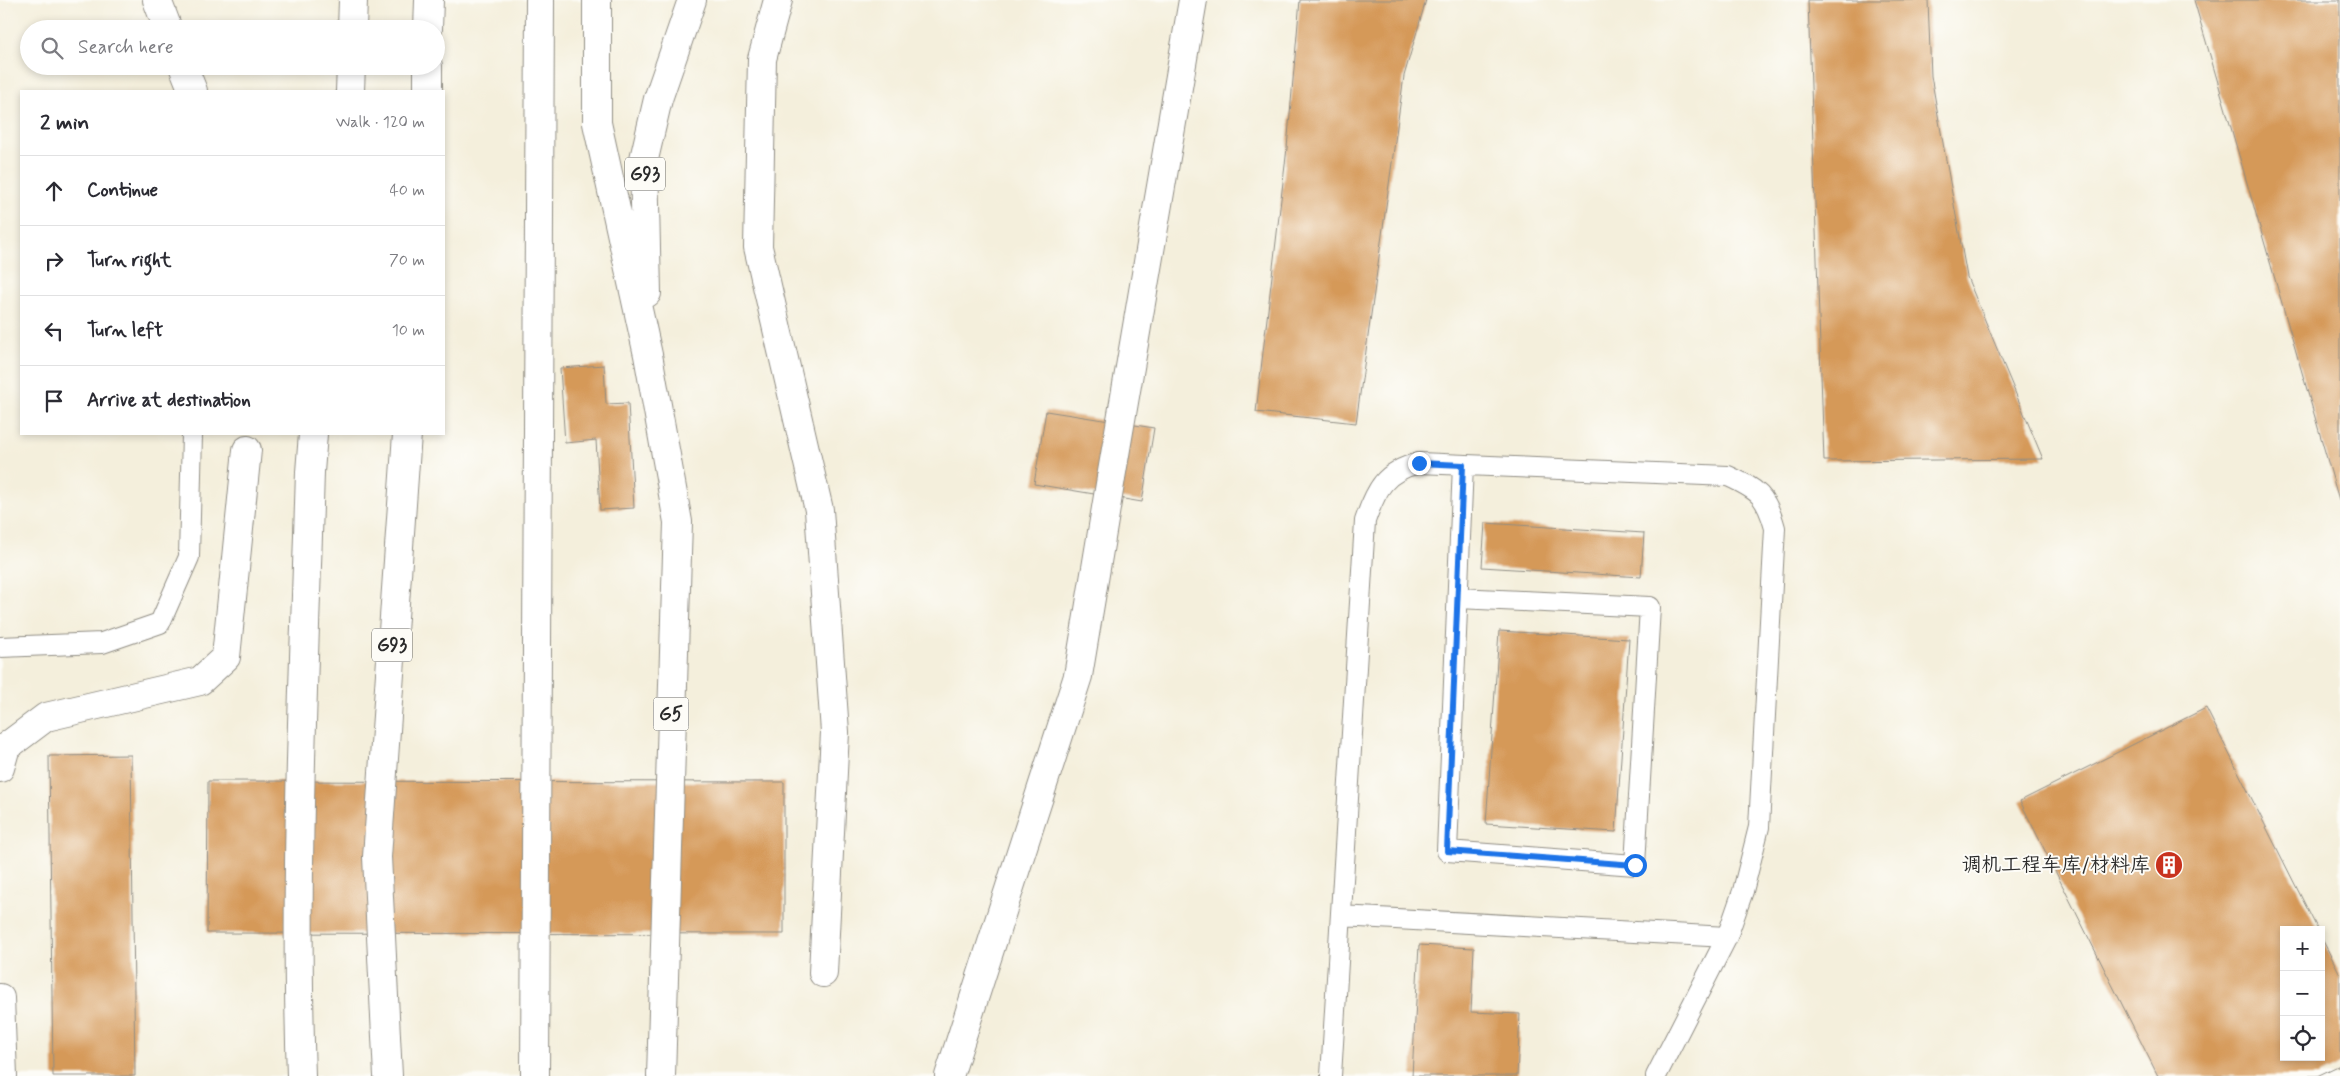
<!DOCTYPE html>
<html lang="en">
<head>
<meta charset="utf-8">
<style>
  body { margin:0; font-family:Mynerve,"LXGW WenKai TC",sans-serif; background:#f2f2f3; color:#2b2b33 }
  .controls { position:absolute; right:15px; bottom:15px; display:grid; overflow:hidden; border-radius:0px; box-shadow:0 2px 8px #0003 }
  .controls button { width:45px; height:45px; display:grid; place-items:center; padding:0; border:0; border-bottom:1px solid #e1e1e2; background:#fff; color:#2b2b33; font:25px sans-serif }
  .stop { position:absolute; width:15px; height:15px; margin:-11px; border:4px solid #1a73e8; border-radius:50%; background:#fff }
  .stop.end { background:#1a73e8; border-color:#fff; box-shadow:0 1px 5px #0008 }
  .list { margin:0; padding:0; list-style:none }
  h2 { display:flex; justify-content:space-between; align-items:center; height:65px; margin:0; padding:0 20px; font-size:21px }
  h2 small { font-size:16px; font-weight:400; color:#7c7c81 }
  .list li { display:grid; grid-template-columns:32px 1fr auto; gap:15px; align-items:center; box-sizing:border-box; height:70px; padding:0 20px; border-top:1px solid #e1e1e2 }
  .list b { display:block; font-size:19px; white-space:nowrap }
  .list em { font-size:16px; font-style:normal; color:#7c7c81 }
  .icon { flex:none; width:28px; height:28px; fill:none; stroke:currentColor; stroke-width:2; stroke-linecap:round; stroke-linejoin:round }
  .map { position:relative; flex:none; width:2340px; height:1076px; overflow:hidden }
  .search { position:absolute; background:#fff; box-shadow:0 2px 8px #0003; left:20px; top:20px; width:425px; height:55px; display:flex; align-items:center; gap:12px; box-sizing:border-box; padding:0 18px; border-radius:28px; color:#7c7c81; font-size:19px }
  .panel { position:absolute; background:#fff; box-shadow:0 2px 8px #0003; left:20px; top:90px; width:425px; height:345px; border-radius:0px }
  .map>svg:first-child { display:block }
</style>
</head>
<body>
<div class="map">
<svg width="2340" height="1076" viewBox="0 0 2340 1076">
  <rect width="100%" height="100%" fill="#fdfcf7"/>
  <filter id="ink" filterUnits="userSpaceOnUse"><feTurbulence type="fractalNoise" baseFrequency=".02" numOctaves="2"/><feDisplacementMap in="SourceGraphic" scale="10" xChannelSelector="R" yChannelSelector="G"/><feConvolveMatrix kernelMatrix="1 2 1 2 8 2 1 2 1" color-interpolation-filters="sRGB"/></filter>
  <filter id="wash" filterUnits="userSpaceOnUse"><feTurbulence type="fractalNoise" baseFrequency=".0096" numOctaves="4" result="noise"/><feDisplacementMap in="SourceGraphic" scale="20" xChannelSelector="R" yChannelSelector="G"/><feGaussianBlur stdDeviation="1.12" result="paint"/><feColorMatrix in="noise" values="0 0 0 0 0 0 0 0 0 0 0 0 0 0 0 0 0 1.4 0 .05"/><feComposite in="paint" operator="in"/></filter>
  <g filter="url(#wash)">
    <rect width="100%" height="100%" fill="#f4efdc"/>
    <g id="blocks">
      <path fill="#d59958" d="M1300 0H1426L1404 76 1356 423 1256 412 1287 148Z
        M1808 0H1928L1931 76 1967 277 2043 459 1824 461Z
        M2194 0H2340V500H2339Z
        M604 365 606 404 628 403 634 508 600 510 596 440 565 443 560 368Z
        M1046 411 1154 428 1142 502 1034 484Z
        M1485 523 1644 533 1641 577 1482 567Z
        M1499 631 1629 639 1616 832 1486 824Z
        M2206 708 2318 930H2284V1057H2321V937L2340 974V1065L2317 1076H2158L2020 801Z
        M131 755 135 1076H53L49 756Z
        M208 781 784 782V934L207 933Z
        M1419 945 1474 948 1471 1012 1520 1014 1517 1076H1412Z"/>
    </g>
  </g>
  <g filter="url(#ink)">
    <use href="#blocks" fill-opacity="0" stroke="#908d84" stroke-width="1"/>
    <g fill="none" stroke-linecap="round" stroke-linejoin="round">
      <defs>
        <path id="lane" d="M1458 598 1650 607 1635 865 1447 851 1463 465
          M0 647 102 643 160 623 189 557 192 434
          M1341 916 1727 937
          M1331 1076 1365 521C1376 489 1385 471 1419 463L1728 476C1758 490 1766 495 1775 528L1759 827 1743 891 1727 937 1656 1076"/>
        <path id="street" d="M778 0 762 59 758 247 819 510 835 732 823 973"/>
        <path id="secondary" d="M157 0 168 29
          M183 66 193 91
          M1111 478 1193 0"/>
        <path id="highway" d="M597 0V123L648 355 678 522 661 1076
          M352 29 353 0
          M428 29 429 0
          M350 91 351 66
          M428 91V66
          M647 293 644 159 658 99 692 0
          M0 768 6 747 46 717 200 681 226 657 247 450
          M0 998 3 1076
          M301 1076C294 875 304 673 310 472L313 434
          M388 1076 377 857 407 434
          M535 1076 540 0
          M949 1076 1078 676 1111 478"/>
      </defs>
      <use href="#lane" stroke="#908d84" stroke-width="22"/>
      <use href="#street" stroke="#908d84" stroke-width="30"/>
      <use href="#secondary" stroke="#908d84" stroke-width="30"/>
      <use href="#highway" stroke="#908d84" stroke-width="30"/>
      <use href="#lane" stroke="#fff" stroke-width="20"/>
      <use href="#street" stroke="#fff" stroke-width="28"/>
      <use href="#secondary" stroke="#fff" stroke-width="28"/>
      <use href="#highway" stroke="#fff" stroke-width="28"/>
    </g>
  </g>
  <g fill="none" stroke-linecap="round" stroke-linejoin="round" filter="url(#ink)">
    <path stroke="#1a73e8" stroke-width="6" d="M1419 463 1463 465 1447 851 1635 865"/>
  </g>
  <defs>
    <symbol id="building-disc" viewBox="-11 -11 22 22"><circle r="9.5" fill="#c8321e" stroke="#fdfcf7"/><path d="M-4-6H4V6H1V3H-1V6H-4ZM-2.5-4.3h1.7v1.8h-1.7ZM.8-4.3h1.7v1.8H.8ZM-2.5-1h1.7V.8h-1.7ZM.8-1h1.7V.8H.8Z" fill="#fff"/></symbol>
  </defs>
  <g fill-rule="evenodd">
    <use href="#building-disc" x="2153" y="849" width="32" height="32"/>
  </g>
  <g text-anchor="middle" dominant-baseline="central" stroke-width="4" stroke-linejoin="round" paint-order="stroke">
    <g fill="#fdfcf7" stroke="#6a6a68" stroke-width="1">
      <rect x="625" y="157.5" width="40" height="33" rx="4"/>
      <rect x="372" y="628.5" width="40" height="33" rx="4"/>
      <rect x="653.5" y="697.5" width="35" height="33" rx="4"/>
    </g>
    <g font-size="19" font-weight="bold" fill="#2b2b2b">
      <text x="645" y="174">G93</text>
      <text x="392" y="645">G93</text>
      <text x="671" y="714">G5</text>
    </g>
    <g font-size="20" fill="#2b2b2b" stroke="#fdfcf7" text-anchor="end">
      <text x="2150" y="865">调机工程车库/材料库</text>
    </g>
  </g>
</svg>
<div class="controls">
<button>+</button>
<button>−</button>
<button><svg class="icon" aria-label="locate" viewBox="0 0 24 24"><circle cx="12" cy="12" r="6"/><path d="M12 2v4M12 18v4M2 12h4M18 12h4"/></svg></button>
</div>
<div class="stop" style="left:1635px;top:865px"></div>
<div class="stop end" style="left:1419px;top:463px"></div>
<div class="search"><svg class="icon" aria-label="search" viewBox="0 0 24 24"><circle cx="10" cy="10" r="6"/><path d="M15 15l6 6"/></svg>Search here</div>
<section class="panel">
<h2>2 min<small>Walk · 120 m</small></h2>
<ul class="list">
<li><svg class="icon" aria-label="ahead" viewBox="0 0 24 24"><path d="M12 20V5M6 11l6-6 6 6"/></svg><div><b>Continue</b></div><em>40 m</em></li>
<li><svg class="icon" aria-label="right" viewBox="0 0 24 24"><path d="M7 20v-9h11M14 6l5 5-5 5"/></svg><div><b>Turn right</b></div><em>70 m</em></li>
<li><svg class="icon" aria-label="left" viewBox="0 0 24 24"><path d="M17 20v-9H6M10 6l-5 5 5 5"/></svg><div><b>Turn left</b></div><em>10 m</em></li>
<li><svg class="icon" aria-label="arrive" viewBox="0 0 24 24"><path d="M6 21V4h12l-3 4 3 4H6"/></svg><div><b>Arrive at destination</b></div></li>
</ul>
</section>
</div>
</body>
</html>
